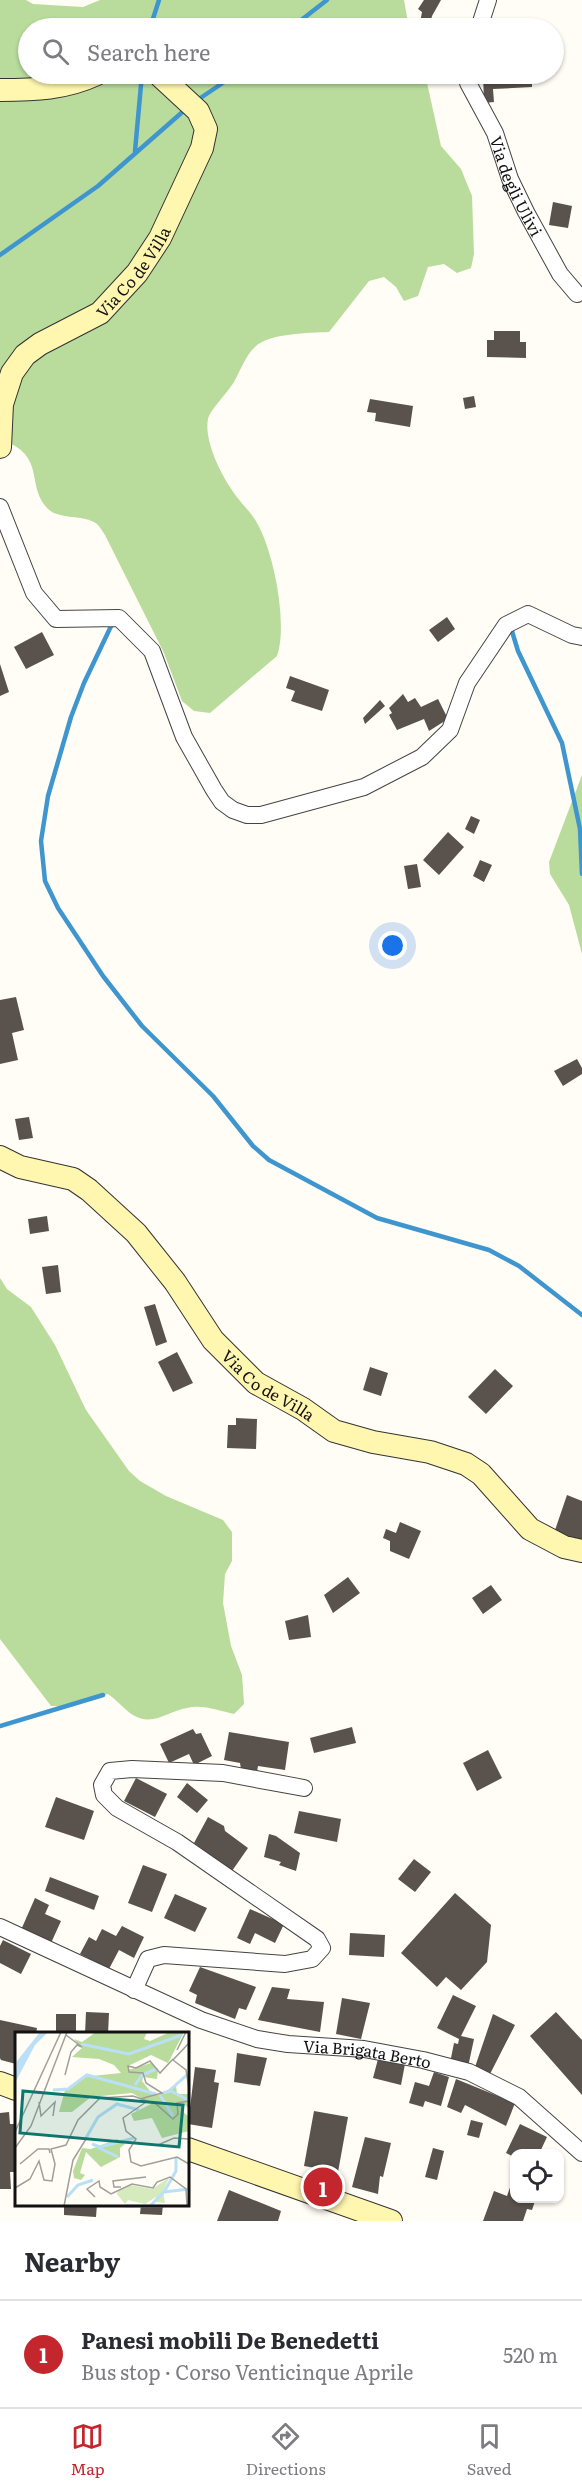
<!DOCTYPE html>
<html lang="en">
<head>
<meta charset="utf-8">
<style>
  body { margin:0; font-family:Literata,serif; background:#f7f7f7; color:#2b2b33 }
  .controls { position:absolute; right:18px; bottom:18px; display:grid; overflow:hidden; border-radius:12px; box-shadow:0 2px 4px #0004 }
  .controls button { width:54px; height:54px; display:grid; place-items:center; padding:0; border:0; border-bottom:2px solid #e1e1e2; background:#fff; color:#2b2b33; font:30px sans-serif }
  .you { position:absolute; left:393px; top:946px; width:21px; height:21px; margin:-15px; border:4px solid #fff; border-radius:50%; background:#1a73e8; box-shadow:0 0 0 9px #1a73e833 }
  .badge { display:grid; place-items:center; width:39px; height:39px; border-radius:50%; background:#c4262e; color:#fff; font-size:20px; font-weight:700 }
  .pin { position:absolute; translate:-50% -50%; border:3px solid #fff; box-shadow:0 2px 6px #0006 }
  .list { margin:0; padding:0; list-style:none }
  h2 { display:flex; justify-content:space-between; align-items:center; height:78px; margin:0; padding:0 24px; font-size:26px }
  h2 small { font-size:20px; font-weight:400; color:#7c7c81 }
  .list li { display:grid; grid-template-columns:39px 1fr auto; gap:18px; align-items:center; box-sizing:border-box; height:108px; padding:0 24px; border-top:2px solid #e1e1e2 }
  .list b { display:block; font-size:22px; white-space:nowrap }
  .list p { margin:0; font-size:20px; white-space:nowrap; color:#7c7c81 }
  .list em { font-size:20px; font-style:normal; color:#7c7c81 }
  .icon { flex:none; width:33px; height:33px; fill:none; stroke:currentColor; stroke-width:2; stroke-linecap:round; stroke-linejoin:round }
  .map { position:relative; flex:none; width:582px; height:2221px; overflow:hidden }
  .search { position:absolute; background:#fff; box-shadow:0 2px 4px #0004; left:18px; right:18px; top:18px; height:66px; display:flex; align-items:center; gap:15px; box-sizing:border-box; padding:0 21px; border-radius:33px; color:#7c7c81; font-size:22px }
  .sheet { height:186px; background:#fff }
  nav { display:flex; justify-content:space-around; align-items:center; box-sizing:border-box; height:84px; border-top:2px solid #e1e1e2; background:#fff; font-size:16px; color:#7c7c81 }
  nav a { display:grid; justify-items:center; gap:3px }
  nav .on { color:#c4262e }
  .map>svg:first-child { display:block }
</style>
</head>
<body>
<div class="map">
<svg width="582" height="2221" viewBox="0 0 582 2221">
  <rect width="100%" height="100%" fill="#fffdf5"/>
  <path fill="#b9dc9c" d="M0 0H26L33 4 83 7 100 0H404L409 28H28V74H425L441 146 461 169 472 196 474 254 471 268 457 273 444 264 428 267 418 296 404 301 396 287 384 277 369 281 329 332C310 333 268 333 255 347 246 355 240 371 234 382 228 392 210 410 208 419 204 439 219 470 230 487 237 500 250 510 257 523 274 552 288 625 277 656L210 713 194 711 182 701 164 653 105 535C103 532 100 527 97 524 84 514 59 520 48 509 26 486 45 461 10 443L0 452Z
    M582 775V954L569 905 550 874 549 862Z
    M0 1278 7 1289 31 1307 55 1345 86 1410 129 1471 140 1481 166 1496 223 1520 232 1532V1561L225 1574 223 1603 231 1646 242 1675 244 1704 234 1714C220 1711 202 1704 187 1708 168 1711 153 1727 133 1715 127 1712 117 1700 108 1694L66 1706H51L0 1639Z"/>
  <g fill="none" stroke-linecap="round" stroke-linejoin="round">
    <path stroke="#3f96cf" stroke-width="4.5" d="M150 28 159 0
      M291 28 327 0
      M196 101 236 74
      M135 151 142 74
      M0 255 98 186 187 108
      M113 622 84 683 71 717 48 796 41 841 45 881 58 908 103 976 142 1026 213 1096 253 1146 269 1160 377 1218 489 1250 519 1266 582 1315
      M511 628 518 651 562 743 580 829 582 874
      M0 1726 103 1695"/>
  </g>
  <path fill="#5a524d" d="M424 0H441L432 16 429 28H419L422 12 418 9Z
    M483 74H532V87L493 89 494 102 484 103Z
    M553 202 572 206 568 228 549 225Z
    M494 331H520V342H526V358L487 357V340H494Z
    M474 396 476 407 465 409 463 398Z
    M370 399 413 406 410 427 375 421 376 413 367 412Z
    M447 617 455 629 438 642 429 630Z
    M42 632 54 655 26 669 14 647Z
    M0 664 9 692 0 696Z
    M290 676 329 690 322 711 291 701 295 691 286 688Z
    M403 694 408 702 415 698 421 707 438 699 448 719 429 731 424 719 397 730 389 715 392 713 389 708Z
    M380 700 385 706 365 724 363 718Z
    M471 816 480 820 474 834 465 829Z
    M448 832 464 847 439 875 423 860Z
    M480 860 492 865 484 882 473 876Z
    M417 864 421 887 408 889 404 866Z
    M16 997 24 1030 12 1033 18 1060 0 1064V1000Z
    M577 1059 582 1068V1074L563 1086 554 1071Z
    M29 1117 33 1138 19 1140 15 1119Z
    M47 1216 49 1231 30 1234 28 1219Z
    M58 1265 61 1292 46 1294 42 1267Z
    M155 1304 167 1342 156 1346 144 1307Z
    M177 1352 193 1383 173 1392 158 1362Z
    M370 1367 388 1373 381 1396 363 1390Z
    M495 1369 513 1386 486 1414 468 1397Z
    M236 1418 257 1419 256 1449 227 1448 228 1425H236Z
    M567 1495 582 1501V1545L553 1536Z
    M400 1522 421 1531 409 1559 390 1551V1541L383 1538 386 1529 396 1533Z
    M348 1577 360 1593 333 1613 324 1595Z
    M491 1585 502 1600 483 1614 472 1598Z
    M308 1615 311 1637 289 1640 285 1621Z
    M352 1727 356 1743 314 1753 310 1738Z
    M193 1729 196 1734 201 1733 212 1756 194 1765 189 1754 169 1763 160 1744Z
    M229 1732 289 1742 285 1770 258 1766 257 1772 241 1769 240 1763 224 1760Z
    M488 1750 502 1778 477 1791 463 1763Z
    M136 1778 167 1794 155 1817 124 1801Z
    M187 1783 208 1800 197 1813 177 1797Z
    M56 1797 94 1811 84 1840 45 1827Z
    M299 1811 341 1819 337 1842 294 1833Z
    M208 1817 224 1826 225 1831 248 1848 232 1871 194 1843Z
    M269 1834 276 1836 300 1853 296 1871 279 1865 281 1862 264 1857Z
    M414 1859 431 1872 415 1892 398 1879Z
    M143 1865 167 1874 152 1912 128 1903Z
    M50 1877 99 1896 94 1910 45 1891Z
    M455 1893 491 1925 487 1962 461 1990 446 1977 437 1987 401 1953Z
    M175 1894 207 1908 195 1932 164 1918Z
    M35 1898 49 1905 45 1914 61 1921 51 1943 21 1930Z
    M250 1909 284 1924 275 1943 255 1933 250 1944 237 1938Z
    M122 1926 144 1937 134 1958 119 1950 109 1969 80 1954 89 1937 96 1941 102 1929 116 1936Z
    M350 1933 385 1935 384 1957 349 1955Z
    M3 1940 31 1954 21 1974 0 1963V1946Z
    M200 1967 256 1987 246 2010 239 2008 235 2019 195 2003 197 1995 189 1991Z
    M272 1987 290 1989 287 1999 324 2002 320 2032 258 2020Z
    M453 1995 476 2006 461 2036 474 2039 468 2067 450 2063 454 2043 458 2044 459 2039 437 2028Z
    M342 1998 370 2003 361 2039 336 2034Z
    M86 2012 109 2013 108 2034H85Z
    M556 2012 582 2040V2095L530 2036Z
    M56 2014H76V2034H56Z
    M493 2014 515 2025 490 2074 475 2067Z
    M0 2020 37 2028 36 2034H16V2064L1 2060 0 2058Z
    M237 2053 267 2058 260 2086 234 2082Z
    M378 2059 405 2064 401 2085 373 2078Z
    M195 2067 216 2070 214 2082 219 2083 212 2128 188 2124Z
    M434 2072 449 2077 441 2106 425 2101 423 2107 409 2103 415 2082 429 2086Z
    M456 2079 515 2103 506 2126 465 2105 461 2113 447 2107Z
    M314 2111 348 2117 338 2172 304 2166Z
    M9 2112 10 2124H16V2172H10L11 2189H0V2113Z
    M471 2120 483 2123 479 2138 467 2135Z
    M520 2124 547 2137 539 2154H514V2157L506 2153Z
    M365 2137 391 2143 383 2177 380 2176 378 2194 352 2187Z
    M433 2148 444 2151 437 2180 425 2177Z
    M514 2176V2198H536L532 2210 527 2209 523 2221H483L494 2191 507 2196Z
    M229 2190 281 2211 278 2221H217Z
    M64 2204H97L96 2217 64 2215Z
    M141 2204H163L162 2215 140 2214Z"/>
  <g fill="none" stroke-linecap="round" stroke-linejoin="round">
    <defs>
      <g id="street">
        <path d="M479 28 488 0"/>
        <path id="s1" d="M468 74V83L495 133 510 179 526 212 560 274 577 294"/>
        <path d="M0 507 34 593 56 619 119 618 152 651 184 737 214 790 222 802 233 810 247 815H261L364 787 422 757 450 730 467 683 506 625 528 614 572 635 582 637"/>
        <path id="s2" d="M0 1927 201 2020 257 2039 288 2044 364 2049 423 2060 469 2072 519 2097 582 2153"/>
        <path d="M134 1990 148 1959 164 1955 285 1964 312 1959 322 1948 317 1939 177 1842 117 1808 104 1795 102 1785 110 1771 132 1769 223 1773 304 1788"/>
      </g>
      <g id="secondary">
        <path d="M0 90C35 90 65 89 97 74"/>
        <path id="s3" d="M0 447 2 404 12 373 25 355 40 344 100 313 137 273 160 238 202 148 206 129 198 111 158 74"/>
        <path id="s4" d="M0 1157 20 1167 73 1179 89 1190 136 1233 175 1282 213 1340 256 1383 303 1409 334 1431 373 1442 430 1452 466 1464 481 1474 530 1529 564 1547 582 1551"/>
        <path d="M0 2083 16 2089"/>
        <path d="M188 2149 391 2221"/>
      </g>
    </defs>
    <use href="#street" stroke="#444" stroke-width="18"/>
    <use href="#secondary" stroke="#333" stroke-width="24"/>
    <use href="#street" stroke="#fff" stroke-width="16"/>
    <use href="#secondary" stroke="#fff6b0" stroke-width="22"/>
  </g>
  <g text-anchor="middle" dominant-baseline="central" stroke-width="6" stroke-linejoin="round" paint-order="stroke">
    <g font-size="16" fill="#111" stroke="#fff">
      <text stroke="none"><textPath href="#s1" startOffset="123">Via degli Ulivi</textPath></text>
      <text stroke="none"><textPath href="#s3" startOffset="237">Via Co de Villa</textPath></text>
      <text stroke="none"><textPath href="#s4" startOffset="364">Via Co de Villa</textPath></text>
      <text stroke="none"><textPath href="#s2" startOffset="392">Via Brigata Berto</textPath></text>
    </g>
  </g>
  <g transform="translate(15 2032)">
    <rect width="174" height="174" fill="#fffdf5"/>
    <path d="M154 146 148 159 150 171 141 170V165L130 172 113 168 110 172 102 162 103 158 115 153 137 157Z" fill="#d5ebbd"/>
    <path d="M81 0H132L129 7 135 9 155 0H169L153 31 136 23 113 34V38L136 31 143 37 142 47 128 45 127 49 135 59 144 63 161 53 162 62H174V77L170 73 167 79 174 85V99L147 106 137 86 119 89 116 82 136 72 117 61 76 65 57 80H44L50 58 67 45 106 41 99 33 84 27 57 25 67 16 59 7 67 10ZM102 107 110 112 105 116V125L86 135 71 120 65 141 70 143 66 148 59 146 58 139 67 116 76 117Z" fill="#b9dc9c"/>
    <path d="M25 0H33L20 13 0 51 2 29Z" fill="#b9e0f7"/>
    <path fill="none" stroke="#b9e0f7" stroke-width="3" d="M66 12 114 22 167 3M120 53 127 43 141 37M38 58 53 57 72 43 141 62M155 58 174 41M148 61 156 59 173 68M145 63 158 84M71 106 83 85 102 72 124 78M77 112 85 115 119 106M82 115 103 125M149 160 161 139V125M52 165 63 153 78 148M136 173 149 160 174 157M110 174H147"/>
    <path fill="none" stroke="#a09f9a" stroke-width="1.5" d="M174 11 158 28 171 38 174 57M162 18 171 0M50 43 56 20 62 13 67 15 51 3M125 67 147 61 131 51 128 41 114 40 113 34 121 36 135 29 145 41 158 27M24 70 26 84 40 70 38 84M131 70 108 86 111 99 121 107 114 118 116 130 126 134 162 125 174 132M0 100 46 0M143 113 159 106 174 107M0 116 16 94 52 0M5 132 23 117H34L35 121M106 155H99L98 149 131 145M0 156 15 147 24 129 29 148 37 149 40 132 36 117 51 113 63 88 85 66 118 64 141 72 158 87 163 82 162 71 174 69M80 165 72 157 84 149 85 155 96 162 117 152 138 156 142 150 155 145 171 157 172 174M49 174 58 128 71 107"/>
    <path fill="#0f766e" fill-opacity="0.15" stroke="#0f766e" stroke-width="3" d="M8 59 168 73 164 115 5 101Z"/>
    <rect width="174" height="174" fill="none" stroke="#111" stroke-width="3"/>
  </g>
</svg>
<div class="controls">
<button><svg class="icon" aria-label="locate" viewBox="0 0 24 24"><circle cx="12" cy="12" r="6"/><path d="M12 2v4M12 18v4M2 12h4M18 12h4"/></svg></button>
</div>
<div class="you"></div>
<div class="pin badge" style="left:323px;top:2187px">1</div>
<div class="search"><svg class="icon" aria-label="search" viewBox="0 0 24 24"><circle cx="10" cy="10" r="6"/><path d="M15 15l6 6"/></svg>Search here</div>
</div>
<section class="sheet">
<h2>Nearby<small></small></h2>
<ul class="list">
<li><span class="badge">1</span><div><b>Panesi mobili De Benedetti</b><p>Bus stop · Corso Venticinque Aprile</p></div><em>520 m</em></li>
</ul>
</section>
<nav>
<a class="on"><svg class="icon" aria-label="map" viewBox="0 0 24 24"><path d="M3 6l6-2 6 2 6-2v14l-6 2-6-2-6 2zM9 4v14M15 6v14"/></svg>Map</a>
<a><svg class="icon" aria-label="directions" viewBox="0 0 24 24"><path d="M12 3l9 9-9 9-9-9zM9 14v-3h6M13 9l2 2-2 2"/></svg>Directions</a>
<a><svg class="icon" aria-label="saved" viewBox="0 0 24 24"><path d="M7 4h10v16l-5-4-5 4z"/></svg>Saved</a>
</nav>
</body>
</html>
